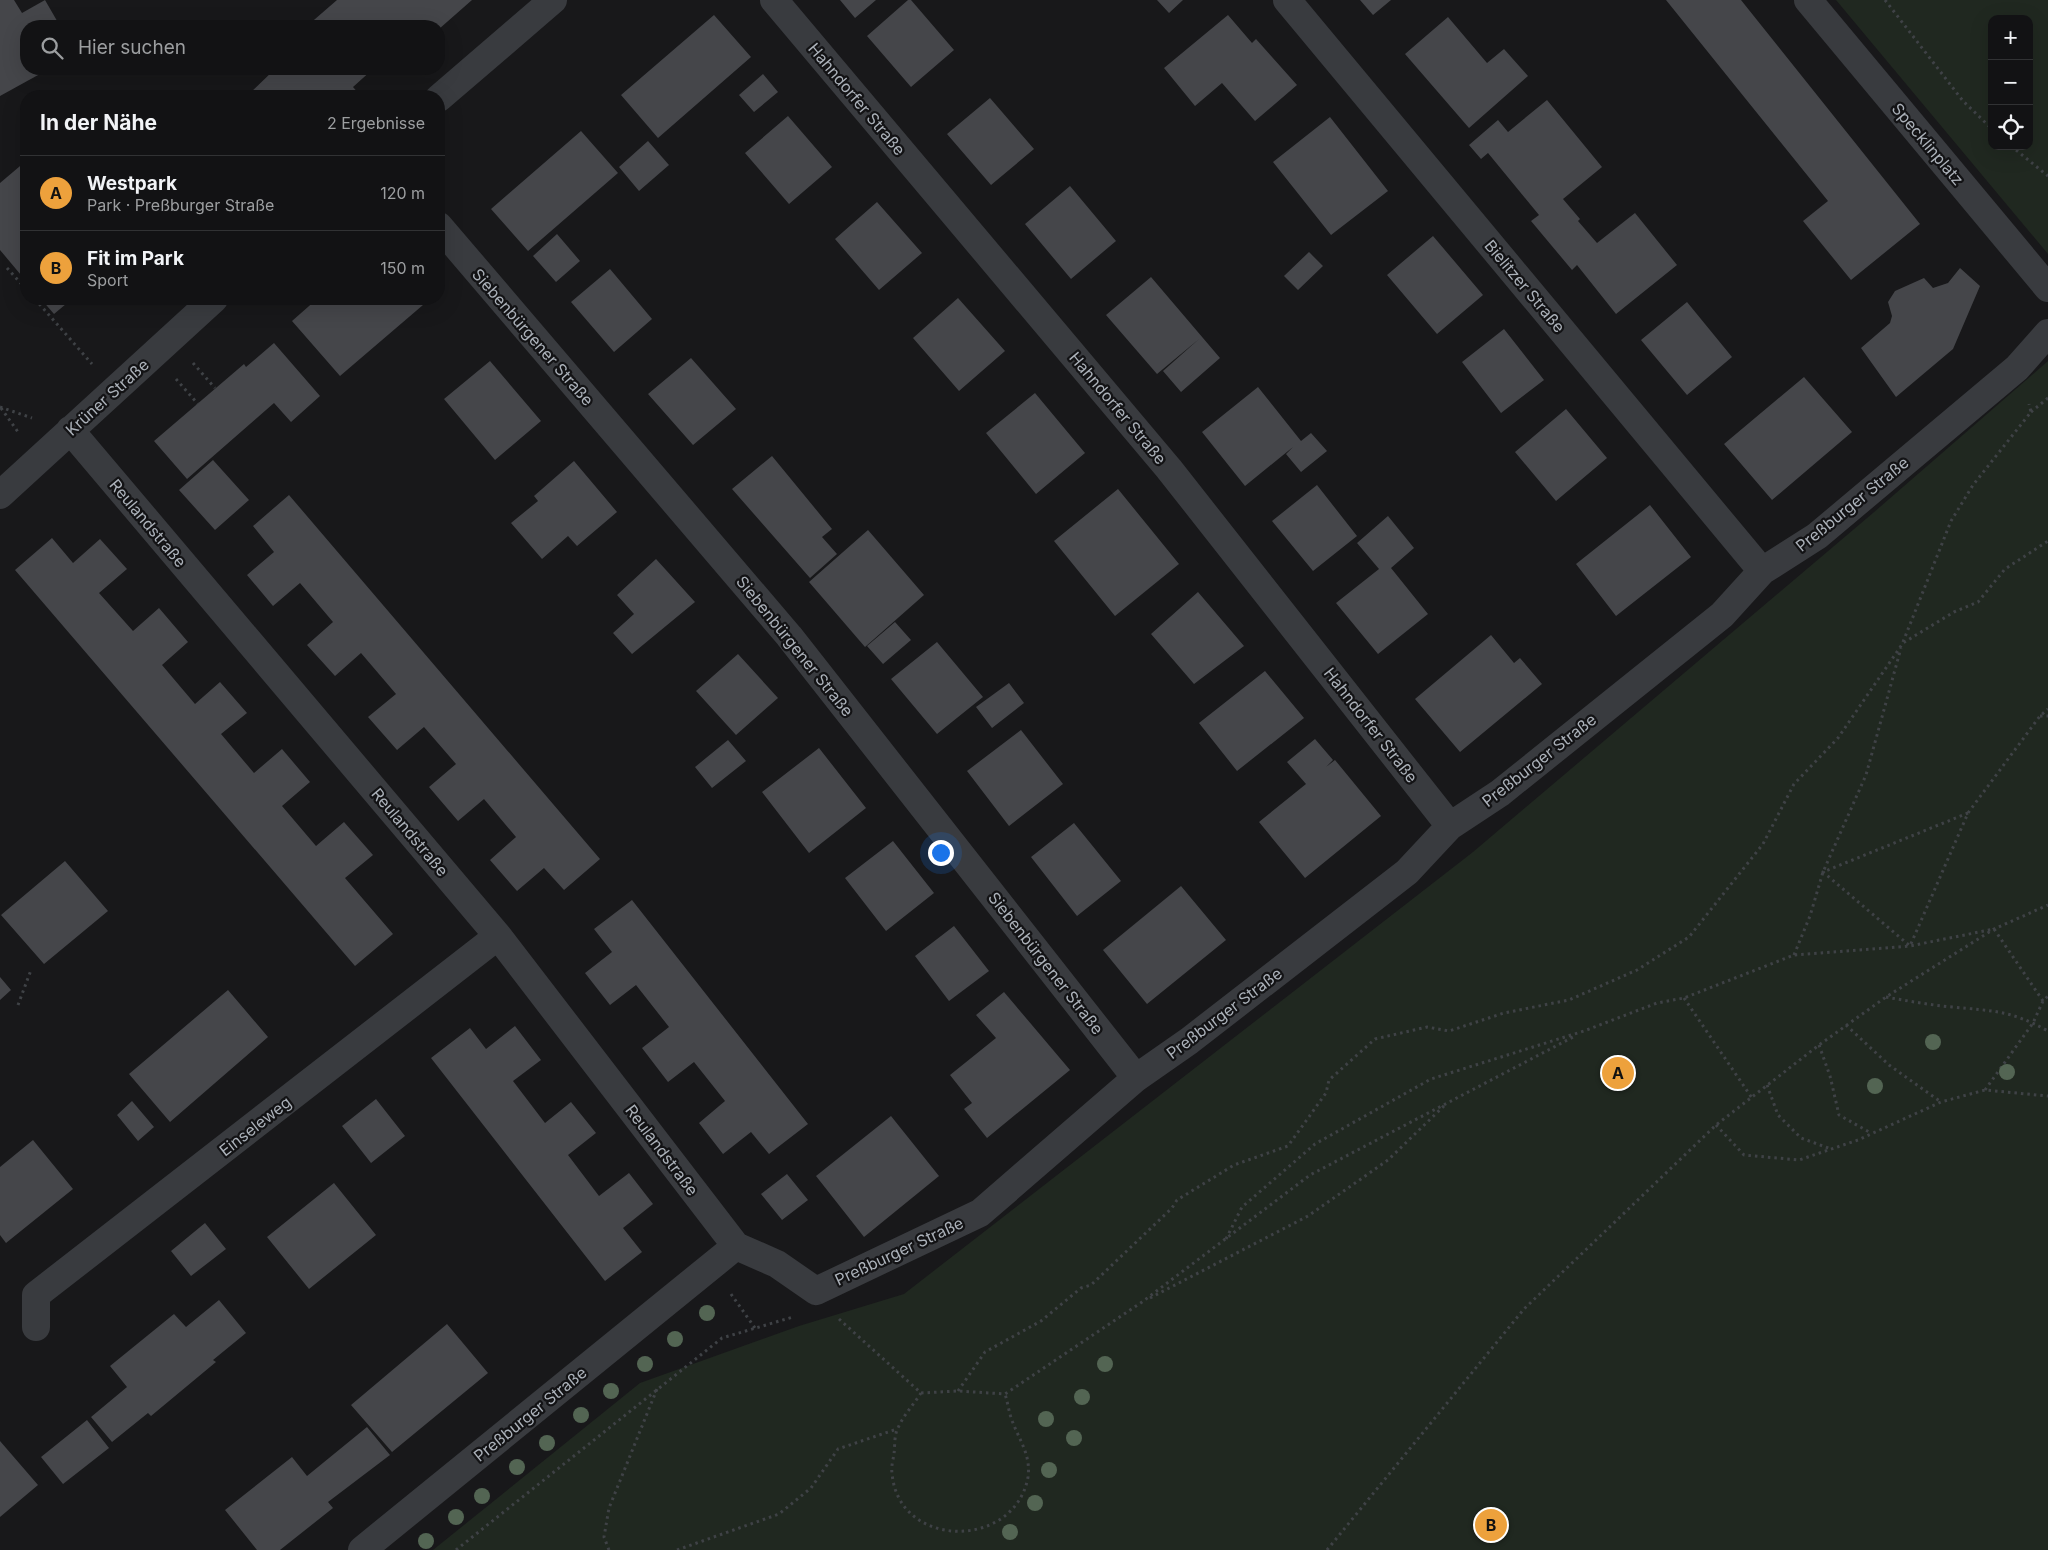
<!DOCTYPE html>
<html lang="de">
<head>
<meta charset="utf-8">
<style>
  body { margin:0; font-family:Inter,sans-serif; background:#1b1b1d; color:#f1f3f6 }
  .controls { position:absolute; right:15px; top:15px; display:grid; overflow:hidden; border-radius:10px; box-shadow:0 5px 20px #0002 }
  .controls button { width:45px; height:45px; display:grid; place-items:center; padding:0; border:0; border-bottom:1px solid #313234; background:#121214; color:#f1f3f6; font:25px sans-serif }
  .you { position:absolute; left:940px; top:852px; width:18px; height:18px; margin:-12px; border:4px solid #fff; border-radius:50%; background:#1a73e8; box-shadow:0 0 0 8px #1a73e833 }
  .badge { display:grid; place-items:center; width:32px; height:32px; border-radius:50%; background:#eda13c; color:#111; font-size:16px; font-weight:700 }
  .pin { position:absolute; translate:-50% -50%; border:2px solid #fff; box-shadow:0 1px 5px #0006 }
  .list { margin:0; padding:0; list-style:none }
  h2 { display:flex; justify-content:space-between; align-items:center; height:65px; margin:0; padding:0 20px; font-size:21px }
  h2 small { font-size:16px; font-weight:400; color:#9c9ea0 }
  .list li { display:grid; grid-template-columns:32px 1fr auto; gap:15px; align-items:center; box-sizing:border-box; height:75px; padding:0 20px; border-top:1px solid #313234 }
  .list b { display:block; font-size:19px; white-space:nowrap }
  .list p { margin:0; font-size:16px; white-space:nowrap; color:#9c9ea0 }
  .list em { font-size:16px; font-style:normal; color:#9c9ea0 }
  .icon { flex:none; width:28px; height:28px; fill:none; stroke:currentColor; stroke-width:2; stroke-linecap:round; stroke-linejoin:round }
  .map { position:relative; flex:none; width:2048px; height:1550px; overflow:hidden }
  .search { position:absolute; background:#121214; box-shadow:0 5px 20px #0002; left:20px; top:20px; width:425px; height:55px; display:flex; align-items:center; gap:12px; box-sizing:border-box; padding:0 18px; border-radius:20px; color:#9c9ea0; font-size:19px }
  .panel { position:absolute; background:#121214; box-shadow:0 5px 20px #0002; left:20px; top:90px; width:425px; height:215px; border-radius:20px }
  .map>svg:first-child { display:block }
</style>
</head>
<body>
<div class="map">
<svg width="2048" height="1550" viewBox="0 0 2048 1550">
  <rect width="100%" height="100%" fill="#18181a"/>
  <path fill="#202820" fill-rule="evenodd" d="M1836 0H2048V254ZM1992 19H2029V146H1992Z
    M2048 361V1550H433L640 1383 799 1326 904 1294 1473 852 1873 513Z"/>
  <path fill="#45464a" d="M0 0H14L22 13 45 0 60 26H26V69H49L0 96Z
    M337 0H472L439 29V26H307Z
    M840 0H876L855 18Z
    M908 0H911L954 50 911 87 867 36Z
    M1157 0H1183L1169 13Z
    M1360 0H1391L1373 15Z
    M1666 0H1741L1920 224 1851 280 1803 221 1828 201Z
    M714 15 751 57 658 138 621 95Z
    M1228 15 1252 43 1256 39 1297 85 1255 121 1222 83 1195 106 1164 68Z
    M1448 17 1487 63 1504 49 1528 76 1469 128 1405 54Z
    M275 69H373L353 87 360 95 358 96H247Z
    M763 74 778 92 754 112 739 95Z
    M990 98 1034 149 991 185 947 134Z
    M1547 100 1602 167 1563 199 1580 219 1578 221 1597 243 1635 213 1677 265 1616 314 1577 265 1572 270 1531 221 1539 215 1488 153 1481 159 1469 145 1498 120 1508 132Z
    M788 116 832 167 789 204 745 153Z
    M1330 117 1388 191 1331 235 1273 162Z
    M581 131 618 173 528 251 491 209Z
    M648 141 669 165 639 191 619 167Z
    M26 161V281L0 250V183Z
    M1070 186 1116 241 1071 279 1025 224Z
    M877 202 922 253 879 290 835 239Z
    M557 234 580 261 556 282 533 256Z
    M1433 236 1483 295 1437 334 1387 275Z
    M1309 252 1323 266 1298 290 1284 276Z
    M1960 268 1980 286 1953 349 1896 397 1861 348 1890 323 1892 316 1888 302 1895 291 1924 278 1933 288 1948 283Z
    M610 269 652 319 614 352 571 302Z
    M1151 277 1220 358 1181 392 1163 371 1199 339 1157 374 1106 315Z
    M958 298 1005 351 959 391 913 338Z
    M41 299H72L54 314Z
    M317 299H430L340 376 292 321Z
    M1687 302 1732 357 1687 395 1641 340Z
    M1504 329 1544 380 1501 413 1462 362Z
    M274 343 320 396 291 422 274 403 187 479 154 441 244 364 246 367Z
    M691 358 736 409 693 445 648 394Z
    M490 361 541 421 495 460 444 399Z
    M1804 377 1852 432 1772 500 1724 444Z
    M1258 387 1301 441 1311 433 1327 451 1301 472 1286 454 1293 447 1245 486 1202 432Z
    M1035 393 1085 453 1036 494 986 433Z
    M1566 409 1607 458 1556 501 1515 452Z
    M772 456 832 529 822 537 837 554 810 578 732 489Z
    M213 460 249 500 215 530 179 490Z
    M574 461 617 512 577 546 568 536 542 559 511 523 538 501 534 496Z
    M1317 485 1357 536 1313 571 1272 521Z
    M1118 489 1179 564 1115 616 1054 541Z
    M289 495 600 859 564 890 544 868 517 891 490 860 516 837 484 799 458 821 429 787 456 764 424 727 397 750 368 717 396 694 361 653 335 676 307 645 333 622 300 583 273 606 247 575 274 552 253 526Z
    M1650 505 1691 557 1616 616 1576 564Z
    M1388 516 1414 548 1391 568 1428 614 1378 654 1336 603 1379 569 1357 543Z
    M868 530 924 595 865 647 809 582Z
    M52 538 73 563 100 539 127 569 99 593 133 631 159 608 188 642 162 665 195 704 220 682 247 713 221 734 254 773 282 749 310 782 282 806 316 846 344 822 373 855 345 878 393 934 355 966 15 570Z
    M656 559 695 602 632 654 613 633 634 614 617 595Z
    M1198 592 1244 646 1194 684 1151 634Z
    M895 622 911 640 883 664 867 646Z
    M1491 635 1514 663 1520 658 1542 684 1460 752 1415 699Z
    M937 642 983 697 937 734 891 679Z
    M738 654 778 698 736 735 696 691Z
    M1265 671 1304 718 1237 771 1199 723Z
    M1009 683 1024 703 992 728 976 707Z
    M1021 730 1063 784 1009 826 967 771Z
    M1315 739 1333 760 1326 767 1335 760 1381 816 1305 878 1259 822 1306 784 1287 762Z
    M728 740 746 761 712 788 695 767Z
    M819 748 866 808 809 853 762 792Z
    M1074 823 1121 881 1077 916 1031 857Z
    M893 841 934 893 886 931 845 878Z
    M65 861 108 911 44 964 1 915Z
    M1181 886 1226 940 1147 1004 1103 950Z
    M632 900 808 1124 769 1154 751 1132 723 1154 699 1123 725 1101 694 1062 668 1082 642 1048 669 1027 636 985 610 1005 585 973 612 952 594 929Z
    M954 926 989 971 949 1001 915 956Z
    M0 977 11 990 0 1000Z
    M228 990 268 1037 170 1122 129 1074Z
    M1004 992 1070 1070 987 1138 964 1109 972 1103 950 1075 996 1038 976 1015Z
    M515 1026 541 1060 513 1081 545 1123 571 1102 596 1133 568 1155 599 1196 629 1173 653 1204 623 1228 642 1252 605 1281 431 1058 470 1028 486 1049Z
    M376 1099 405 1136 371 1163 342 1126Z
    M132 1101 154 1127 138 1141 117 1115Z
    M891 1116 939 1176 864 1237 816 1176Z
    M33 1140 73 1189 6 1243 0 1235V1167Z
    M787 1174 808 1200 782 1220 761 1194Z
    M334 1183 376 1235 309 1289 267 1237Z
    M205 1223 226 1249 191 1276 171 1251Z
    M219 1300 246 1333 213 1360 216 1362 151 1416 148 1413 112 1442 91 1417 127 1387 110 1366 174 1314 186 1327Z
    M447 1324 488 1373 392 1452 351 1405Z
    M87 1420 109 1448 63 1484 41 1457Z
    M367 1427 390 1455 328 1502 333 1508 280 1550H257L225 1510 292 1457 307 1476Z
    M0 1441 38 1485 0 1517Z"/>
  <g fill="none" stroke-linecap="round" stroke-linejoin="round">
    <path stroke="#3f4246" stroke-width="3" stroke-dasharray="2.5 4" stroke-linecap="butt" d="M1885 0 1963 101 1992 129
      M2011 146 2048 176
      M7 268 26 289
      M35 299 92 364
      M193 363 215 388
      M176 379 198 404
      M0 407 32 418
      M1 408 18 432
      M2031 412 2048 398
      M1903 642 1951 521 1973 485 2031 412 2029 404
      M2040 716H2048
      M1968 813 1823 872 1910 946 1968 813 2040 716 2048 709
      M1794 955 1810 916 1823 872 1866 775 1901 648
      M1886 997C1908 1001 1930 1005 1952 1007 1993 1011 2010 1010 2048 1031
      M1684 998 1752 1098
      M18 1005 31 970
      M1846 1025 1889 1065 1941 1102
      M1819 1045 1830 1076 1839 1115 1871 1133
      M1767 1085 1778 1115 1801 1138 1831 1149
      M1985 1090 2033 1023 2043 1001 2048 996
      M1716 1125 1744 1155 1799 1160 1858 1140 1941 1102 1985 1090 2048 1096
      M1226 1239 1242 1207 1315 1144 1431 1079 1584 1031 1657 1003 1684 998 1794 955 1910 946 1994 929 2043 1001
      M731 1294 755 1328
      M1150 1298 1308 1216 1388 1160 1446 1104
      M839 1319 921 1393 958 1391 1005 1394 1142 1302 1310 1175 1575 1036
      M958 1391 985 1352 1041 1321 1081 1288 1091 1285 1172 1208 1177 1200 1234 1165 1288 1146 1326 1093 1329 1080 1375 1039 1427 1027 1449 1031 1504 1013 1569 1000 1637 970 1689 937 1763 844 1794 784 1838 738 1903 643 1954 612 1978 602 2005 569 2048 541
      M921 1393C914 1404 903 1416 898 1428 894 1435 895 1446 894 1454 893 1460 891 1467 892 1473 898 1550 1015 1550 1028 1477 1031 1456 1020 1441 1013 1423 1009 1414 1008 1403 1005 1394
      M456 1550 722 1338 793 1317
      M609 1550 604 1537 609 1508 657 1389
      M677 1550 779 1514 811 1488 838 1449 897 1429
      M1327 1550 1524 1309 1716 1125 1819 1045 1886 997 1994 929 2048 905"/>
    <path stroke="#393b3f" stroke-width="28" d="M774 0 1169 469 1450 826
      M1287 0 1762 571
      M1808 0 2048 288
      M439 98 553 0
      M439 226 789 636 1136 1078
      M70 430 498 936 736 1246
      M0 495 214 299
      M736 1246 777 1264 816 1291 980 1213 1136 1078 1189 1041 1407 872 1450 826 1500 793 1722 615 1762 571 1817 536 2017 368 2048 333
      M36 1327V1295L498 936
      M362 1550 736 1246"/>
  </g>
  <g fill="#536553">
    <circle cx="1933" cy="1042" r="8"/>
    <circle cx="2007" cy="1072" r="8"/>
    <circle cx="1875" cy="1086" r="8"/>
    <circle cx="707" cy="1313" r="8"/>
    <circle cx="675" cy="1339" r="8"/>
    <circle cx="645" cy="1364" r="8"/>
    <circle cx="1105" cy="1364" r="8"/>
    <circle cx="611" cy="1391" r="8"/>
    <circle cx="1082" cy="1397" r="8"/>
    <circle cx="581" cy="1415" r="8"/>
    <circle cx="1046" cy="1419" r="8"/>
    <circle cx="1074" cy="1438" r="8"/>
    <circle cx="547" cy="1443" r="8"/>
    <circle cx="517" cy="1467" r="8"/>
    <circle cx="1049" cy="1470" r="8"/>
    <circle cx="482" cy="1496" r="8"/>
    <circle cx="1035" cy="1503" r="8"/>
    <circle cx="456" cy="1517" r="8"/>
    <circle cx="1010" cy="1532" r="8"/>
    <circle cx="426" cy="1541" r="8"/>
  </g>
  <g text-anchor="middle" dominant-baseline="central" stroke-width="4.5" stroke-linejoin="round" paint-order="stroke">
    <g font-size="16" fill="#abb1b9" stroke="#131315">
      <text transform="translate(857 99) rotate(50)">Hahndorfer Straße</text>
      <text transform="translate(1928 144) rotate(50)">Specklinplatz</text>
      <text transform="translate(1525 286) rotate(50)">Bielitzer Straße</text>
      <text transform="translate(533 337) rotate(49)">Siebenbürgener Straße</text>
      <text transform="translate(107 397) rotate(-42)">Krüner Straße</text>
      <text transform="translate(1118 408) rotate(50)">Hahndorfer Straße</text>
      <text transform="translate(1852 504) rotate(-39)">Preßburger Straße</text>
      <text transform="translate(148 523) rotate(50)">Reulandstraße</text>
      <text transform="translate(795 646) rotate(51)">Siebenbürgener Straße</text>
      <text transform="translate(1371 725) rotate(52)">Hahndorfer Straße</text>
      <text transform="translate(1539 760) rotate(-38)">Preßburger Straße</text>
      <text transform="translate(410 832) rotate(50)">Reulandstraße</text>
      <text transform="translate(1046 963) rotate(52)">Siebenbürgener Straße</text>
      <text transform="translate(1224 1013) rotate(-37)">Preßburger Straße</text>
      <text transform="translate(255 1126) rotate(-38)">Einseleweg</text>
      <text transform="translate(662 1150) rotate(53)">Reulandstraße</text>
      <text transform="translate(899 1251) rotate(-25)">Preßburger Straße</text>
      <text transform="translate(530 1414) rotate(-39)">Preßburger Straße</text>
    </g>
  </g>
</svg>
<div class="controls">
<button>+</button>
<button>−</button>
<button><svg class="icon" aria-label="locate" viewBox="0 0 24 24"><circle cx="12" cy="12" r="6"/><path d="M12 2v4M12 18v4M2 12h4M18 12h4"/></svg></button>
</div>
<div class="you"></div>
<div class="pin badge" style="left:1618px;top:1073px">A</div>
<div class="pin badge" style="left:1491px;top:1525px">B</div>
<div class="search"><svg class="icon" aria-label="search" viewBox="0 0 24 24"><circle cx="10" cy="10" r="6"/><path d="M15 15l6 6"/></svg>Hier suchen</div>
<section class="panel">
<h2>In der Nähe<small>2 Ergebnisse</small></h2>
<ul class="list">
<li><span class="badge">A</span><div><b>Westpark</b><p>Park · Preßburger Straße</p></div><em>120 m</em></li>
<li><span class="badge">B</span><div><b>Fit im Park</b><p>Sport</p></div><em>150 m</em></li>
</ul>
</section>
</div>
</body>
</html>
